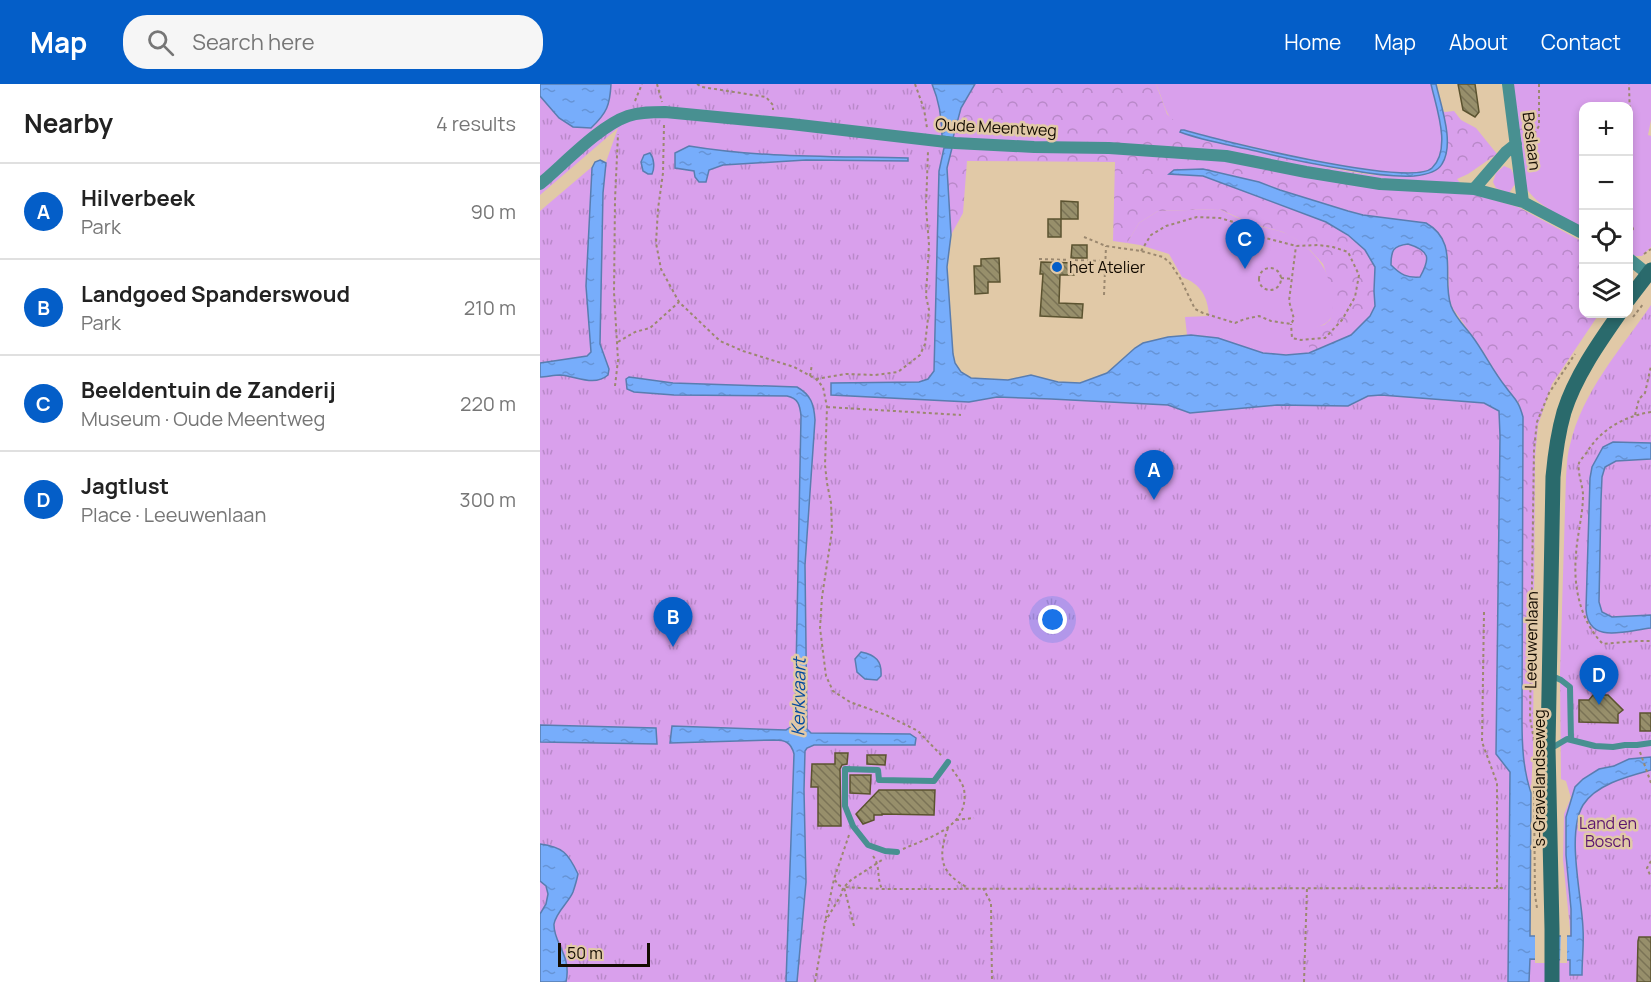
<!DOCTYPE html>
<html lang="en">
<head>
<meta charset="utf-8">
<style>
  body { margin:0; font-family:Manrope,sans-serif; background:#f6f6f6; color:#222 }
  .controls { position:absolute; right:18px; top:18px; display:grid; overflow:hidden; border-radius:12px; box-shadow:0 3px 9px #0003 }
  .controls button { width:54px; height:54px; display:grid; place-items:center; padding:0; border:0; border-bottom:2px solid #e0e0e0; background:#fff; color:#222; font:30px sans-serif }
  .scale { position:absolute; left:18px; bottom:15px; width:92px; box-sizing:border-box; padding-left:6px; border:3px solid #140c02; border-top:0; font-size:16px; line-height:21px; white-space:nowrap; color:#140c02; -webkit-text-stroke:4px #e1c9a7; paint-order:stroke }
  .you { position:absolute; left:513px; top:536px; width:21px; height:21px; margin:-15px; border:4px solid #fff; border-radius:50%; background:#1a73e8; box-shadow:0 0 0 9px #1a73e833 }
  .badge { display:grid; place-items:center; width:39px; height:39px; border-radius:50%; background:#045ec8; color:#fff; font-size:20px; font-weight:700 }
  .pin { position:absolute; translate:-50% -50px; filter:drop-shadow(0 2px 3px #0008) }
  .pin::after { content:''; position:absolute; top:32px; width:21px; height:18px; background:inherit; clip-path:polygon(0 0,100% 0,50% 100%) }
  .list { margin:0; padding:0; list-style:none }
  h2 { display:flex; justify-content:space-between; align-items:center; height:78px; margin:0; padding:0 24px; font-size:26px }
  h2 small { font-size:20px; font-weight:400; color:#767676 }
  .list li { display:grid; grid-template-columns:39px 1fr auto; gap:18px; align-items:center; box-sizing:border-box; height:96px; padding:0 24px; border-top:2px solid #e0e0e0 }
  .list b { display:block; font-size:22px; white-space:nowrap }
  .list p { margin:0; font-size:20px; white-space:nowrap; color:#767676 }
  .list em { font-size:20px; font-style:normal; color:#767676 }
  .icon { flex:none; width:33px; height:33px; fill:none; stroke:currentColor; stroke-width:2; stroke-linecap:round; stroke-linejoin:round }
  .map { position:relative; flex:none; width:1111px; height:898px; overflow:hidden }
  header { display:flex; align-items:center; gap:36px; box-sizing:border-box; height:84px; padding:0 30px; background:#045ec8; color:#fff }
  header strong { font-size:28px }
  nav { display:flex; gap:33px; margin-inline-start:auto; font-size:21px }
  .search { width:420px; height:54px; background:#f6f6f6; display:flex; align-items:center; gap:15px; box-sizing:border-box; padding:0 21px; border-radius:24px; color:#767676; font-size:22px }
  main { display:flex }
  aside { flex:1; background:#fff }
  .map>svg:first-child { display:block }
</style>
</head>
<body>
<header>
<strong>Map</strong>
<div class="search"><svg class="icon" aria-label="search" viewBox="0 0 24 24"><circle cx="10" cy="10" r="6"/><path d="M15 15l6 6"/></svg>Search here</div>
<nav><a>Home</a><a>Map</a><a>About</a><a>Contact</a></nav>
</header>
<main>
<aside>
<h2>Nearby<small>4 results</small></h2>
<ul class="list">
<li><span class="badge">A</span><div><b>Hilverbeek</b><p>Park</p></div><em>90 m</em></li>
<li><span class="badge">B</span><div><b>Landgoed Spanderswoud</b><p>Park</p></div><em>210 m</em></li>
<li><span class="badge">C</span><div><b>Beeldentuin de Zanderij</b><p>Museum · Oude Meentweg</p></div><em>220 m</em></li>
<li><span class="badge">D</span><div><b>Jagtlust</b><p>Place · Leeuwenlaan</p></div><em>300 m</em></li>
</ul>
</aside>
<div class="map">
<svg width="1111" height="898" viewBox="0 0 1111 898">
  <defs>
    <pattern id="forest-crowns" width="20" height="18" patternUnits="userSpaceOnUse" patternTransform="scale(1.5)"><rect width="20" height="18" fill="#d9a0ec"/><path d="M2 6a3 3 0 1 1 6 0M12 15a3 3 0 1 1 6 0" fill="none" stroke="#b989c9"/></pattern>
    <pattern id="park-tufts" width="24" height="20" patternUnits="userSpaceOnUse" patternTransform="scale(1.5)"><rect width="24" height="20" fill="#d9a0ec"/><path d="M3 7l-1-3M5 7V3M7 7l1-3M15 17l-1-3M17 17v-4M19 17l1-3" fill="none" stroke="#b989c9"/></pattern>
    <pattern id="water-ripples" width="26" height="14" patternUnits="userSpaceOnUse" patternTransform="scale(1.5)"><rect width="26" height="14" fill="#77adfb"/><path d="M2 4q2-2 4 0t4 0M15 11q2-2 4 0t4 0" fill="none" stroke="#6694d6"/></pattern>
    <pattern id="building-back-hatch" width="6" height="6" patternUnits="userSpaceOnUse" patternTransform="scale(1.5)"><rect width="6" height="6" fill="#978f6b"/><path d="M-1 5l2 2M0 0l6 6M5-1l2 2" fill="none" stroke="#7a7356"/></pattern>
  </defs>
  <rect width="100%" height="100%" fill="#e1c9a7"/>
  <path fill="#d9a0ec" d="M616 0H891C896 24 912 63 893 83 875 102 733 67 705 61 689 57 672 54 656 49 653 48 647 48 643 46 625 35 624 17 616 0Z
    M972 0H1111V36L1108 51 1111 52V163L1102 172H1095L1089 168 1088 22H1044L1043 144C1024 133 996 122 985 102Z
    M964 82 971 85 977 97 969 109 956 104 953 98 956 89Z
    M679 125C690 130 701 136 713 140 723 144 735 145 745 149 771 161 793 188 794 218 794 238 786 241 769 245V269C753 270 736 273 721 269 694 262 676 250 647 251L645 233 669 232C668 213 661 200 642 193L629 170 600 161 587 159 599 139 618 127Z
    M990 875 1030 876V898H989Z"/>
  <path fill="url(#forest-crowns)" d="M435 0H616L627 30 644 46H641V48L651 52C683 60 715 67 747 74 793 84 846 100 894 88L908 60 902 27 905 28 914 27 921 36 936 44 957 70 928 90 917 95 929 109 978 123 1043 158 1044 230H1059L1012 300 998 341 995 373 993 669 991 707 986 694 982 662 983 333 979 319 964 302 943 267 912 223 909 213 908 171 823 131 740 106 719 98 663 85 630 90 663 92 733 117 786 138 808 151 825 166 835 183 834 207 835 222 830 233 811 251 769 269V244L784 241 790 236 793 226 792 206 783 180 770 166 757 156 743 148 713 140 679 125 618 127 599 139 587 159 573 157 575 78 427 77 423 129 411 151 407 84 418 30 430 7Z
    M979 22 990 32 980 60 975 27Z
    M868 160C891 167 890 175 881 193 867 194 861 191 851 181 851 166 853 162 868 160Z"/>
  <path fill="url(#park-tufts)" d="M0 0H431L402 61 404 64 399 87 394 287 388 295 379 298 291 299V311L429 318 457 313 511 315 628 321 650 329 737 321 808 322 828 312 841 311 944 319 959 327 960 352 956 670 970 688 968 898H0V127L60 76 66 78 78 44 0 111Z
    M1111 221V898H1030V845L1023 776 1024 730 1031 714 1026 697 1021 695 1020 590 1026 393C1027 382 1027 371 1030 361 1042 308 1081 265 1111 221Z"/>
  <path fill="url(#water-ripples)" stroke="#597db0" stroke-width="1.5" fill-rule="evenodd" d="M0 0H71C70 21 67 29 51 44L33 43 19 34 0 12Z
    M392 0H435L421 24 413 54 402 52C402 33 399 17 392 0Z
    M891 0H896C901 22 915 60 902 80 897 89 884 91 874 92 852 93 831 90 810 86 778 81 747 75 716 67 690 61 664 57 640 48L641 46H644C677 56 871 104 892 84 912 65 896 23 891 0Z
    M149 62C221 74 295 72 368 74V77L266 76 183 81 169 86 166 98H159L155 93 154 87 135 84V69Z
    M404 64H412L407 84 411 151 407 183 413 270 415 279 421 288 431 294 468 296 491 291 518 298 540 299 567 289 595 264 603 259 628 253 651 251 678 254 723 269 746 271 769 269 811 251 830 232 835 222 834 207 835 183 825 166 808 151 786 138 663 92 629 90 634 86 663 85 719 98 740 106 808 127 823 131 886 139C920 158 901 193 911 222 915 233 925 243 932 252 944 268 953 287 965 302 975 316 978 315 983 333L982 636C982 661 983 685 991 709L990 852H1031V825L1026 771V733L1035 703 1043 695 1059 685 1074 682 1089 675 1111 673V686C1089 692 1056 700 1043 721 1026 750 1042 812 1043 845 1044 860 1042 876 1042 891H1030V876L990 875 989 898H968L970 688 956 670 960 352 959 327 944 319 841 311 828 312 808 322 737 321 650 329 628 321 511 315 457 313 429 318 291 311V299L379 298 388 295 394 287 399 87ZM868 160C891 167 890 175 880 193 867 194 861 191 851 181 851 166 853 162 868 160Z
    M110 69C114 74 115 84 112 90H108L103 87 101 78 104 71Z
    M60 76 66 79 63 109 60 260 69 285 68 291C54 303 36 292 20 291 14 291 6 293 0 293V279L47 272 51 268 46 202 52 84 55 78Z
    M89 293 133 299 257 303C271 311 274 320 275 336L265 481 267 645 271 649 370 650 376 654 375 661H274L267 664 265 667 264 706 266 798 257 898H246L254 670C251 658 245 656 234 656L130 659 132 642 246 646 251 643 255 638 261 332C260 321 258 314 247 312L134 311 94 308 87 305 86 295Z
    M1073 358 1111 359V375L1076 377 1065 383 1062 393 1061 416 1059 518 1062 528 1072 533 1111 531V544C1088 546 1048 562 1046 525L1050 394 1052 383 1063 363Z
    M321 568C336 571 342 577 341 592L337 596 325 595 317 588 315 575Z
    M0 641 116 644 117 660 0 658Z
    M0 760C23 763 28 769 38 790 37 795 35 802 33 808 29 818 16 828 14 840 13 859 32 871 26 898H0V830L6 820 8 810 6 802 0 797Z"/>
  <path fill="#e1c9a7" d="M995 849H1019L1018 879H995Z
    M1021 849H1027V879H1020Z"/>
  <path fill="url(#building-back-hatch)" stroke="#5b5330" stroke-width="1.5" d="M918 0H935L939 28 935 33 923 26Z
    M521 117 538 118V135H521Z
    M508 135H521V153H508Z
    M532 161H547V174H531Z
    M459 174 460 198H448V209L435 210 434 182H441V175Z
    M501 178 535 179 534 191H520L519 219 543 220 542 234 500 232 503 190H500Z
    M1053 611H1068L1083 626 1078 630V639L1039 638V616H1049Z
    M1100 629H1111V647H1100Z
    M295 669H308L307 680 302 681 300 685 301 742H278V703H271L272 680H295Z
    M327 671H346L345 681 327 680Z
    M310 691H331L330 710 310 709Z
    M339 706H395L394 731 342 730V731H334V736L323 740 316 730Z
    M1099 853H1111V898H1097L1098 857Z"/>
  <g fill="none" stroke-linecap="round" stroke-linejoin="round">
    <path stroke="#9b886f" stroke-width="2" stroke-dasharray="3 3" stroke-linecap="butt" d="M117 0 122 18
      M157 0 162 3 226 13 233 21V26
      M375 0 384 25 387 44
      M95 17 102 0
      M124 41 123 89 118 125 116 159 121 185 139 218 180 257 203 267 254 283 276 295 283 303 287 323 285 381 287 399 291 419 292 447 282 513 280 544 286 592 293 607 310 618 346 631 378 647 401 671
      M1088 48 1090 35 1089 0
      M988 60 999 42V0
      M1088 132 1093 145 1088 158
      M544 153 566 162 601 167 623 173 630 179 640 194 655 225 663 229 695 239 705 235 719 232 731 237 751 240 754 235 749 217 756 162
      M601 167 611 151 626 142 657 133 680 134 707 142 722 153 756 162 778 161 793 163 808 168 819 191 815 213 802 236 785 254 761 256 752 254 751 240
      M1104 170 1111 165
      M499 175 565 177
      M719 195a11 11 0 1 1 22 0a11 11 0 1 1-22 0Z
      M741 194 752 195
      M564 211 566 162
      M1093 233 1104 219
      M78 258 95 248 110 244 139 218
      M270 292 272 280
      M276 295 306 290 335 291 358 288 380 271 385 260 389 226 386 212 389 161 386 123 388 67
      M75 302 78 276 74 208 75 116 78 50
      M287 323 421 331
      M1111 328C1085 332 1061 345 1047 368 1045 371 1041 375 1039 379 1037 388 1043 402 1043 411 1043 431 1037 451 1036 471 1033 502 1040 537 1063 560L1099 557H1111
      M1095 331 1099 315 1105 309 1111 282
      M944 528 942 658 957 699V804
      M994 656 990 634 994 365 997 338 1009 309 1035 270
      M1100 668 1111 699
      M994 707 995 811 997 824
      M416 736 434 734
      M408 744C398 773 399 788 428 804
      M309 751 294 795 285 838 301 811 303 804 311 796 342 776
      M363 765C390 753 430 743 424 705 422 698 416 691 412 685
      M333 772C341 783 336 792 342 805
      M1111 777 1107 784 1111 793
      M295 796 298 801 304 803
      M443 804 451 819 452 898
      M314 842 304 803 342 805 964 804
      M275 898 285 839
      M764 898 767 804"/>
    <path stroke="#489091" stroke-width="6" d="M1012 592 1021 596 1030 603 1031 656
      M1008 663 1015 662 1027 655 1055 662 1073 663 1085 661H1097L1111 659
      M357 768 345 767 328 761 313 742 305 722V685L338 686 339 696 394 697 408 678"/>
    <path stroke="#489091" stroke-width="12" d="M968 0 983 118
      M0 100C24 80 59 42 88 32 100 28 112 28 125 28L251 40 415 59 494 63 569 64 686 72 766 88 840 100 934 105 983 118 1044 150
      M934 105 966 68 976 60
      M1088 174 1108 190"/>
    <path stroke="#2a6a6c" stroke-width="15" d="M1088 216 1111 186
      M1012 898V845L1008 663 1013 393C1015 371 1018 349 1024 328 1035 293 1058 260 1079 230"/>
  </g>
  <circle fill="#045ec8" stroke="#e1c9a7" stroke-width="2" cx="517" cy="183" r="6"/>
  <g text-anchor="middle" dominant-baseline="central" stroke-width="5" stroke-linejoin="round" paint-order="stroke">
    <g font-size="16" fill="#140c02" stroke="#e1c9a7">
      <text transform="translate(456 43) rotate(3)">Oude Meentweg</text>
      <text transform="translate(992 57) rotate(83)">Boslaan</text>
      <text transform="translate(991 556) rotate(-89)">Leeuwenlaan</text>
      <text transform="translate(999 695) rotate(-90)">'s-Gravelandseweg</text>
    </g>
    <g font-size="16" fill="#140c02" stroke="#e1c9a7" text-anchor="start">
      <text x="529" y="183">het Atelier</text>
    </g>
    <g font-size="16" fill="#5b156f" stroke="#e1c9a7">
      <text x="1068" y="739">Land en<tspan x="1068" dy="18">Bosch</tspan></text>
    </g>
    <g font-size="18" font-style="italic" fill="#054b9f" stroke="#e1c9a7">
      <text transform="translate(258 613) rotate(-89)">Kerkvaart</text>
    </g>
  </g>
</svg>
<div class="controls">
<button>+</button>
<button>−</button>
<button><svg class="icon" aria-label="locate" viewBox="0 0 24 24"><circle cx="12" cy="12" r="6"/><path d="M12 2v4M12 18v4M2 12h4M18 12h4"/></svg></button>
<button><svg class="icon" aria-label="layers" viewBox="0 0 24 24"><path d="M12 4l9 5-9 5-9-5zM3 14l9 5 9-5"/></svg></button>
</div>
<div class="scale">50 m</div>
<div class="you"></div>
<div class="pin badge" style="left:614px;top:416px">A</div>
<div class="pin badge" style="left:133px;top:563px">B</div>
<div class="pin badge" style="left:705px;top:185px">C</div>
<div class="pin badge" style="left:1059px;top:621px">D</div>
</div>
</main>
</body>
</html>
